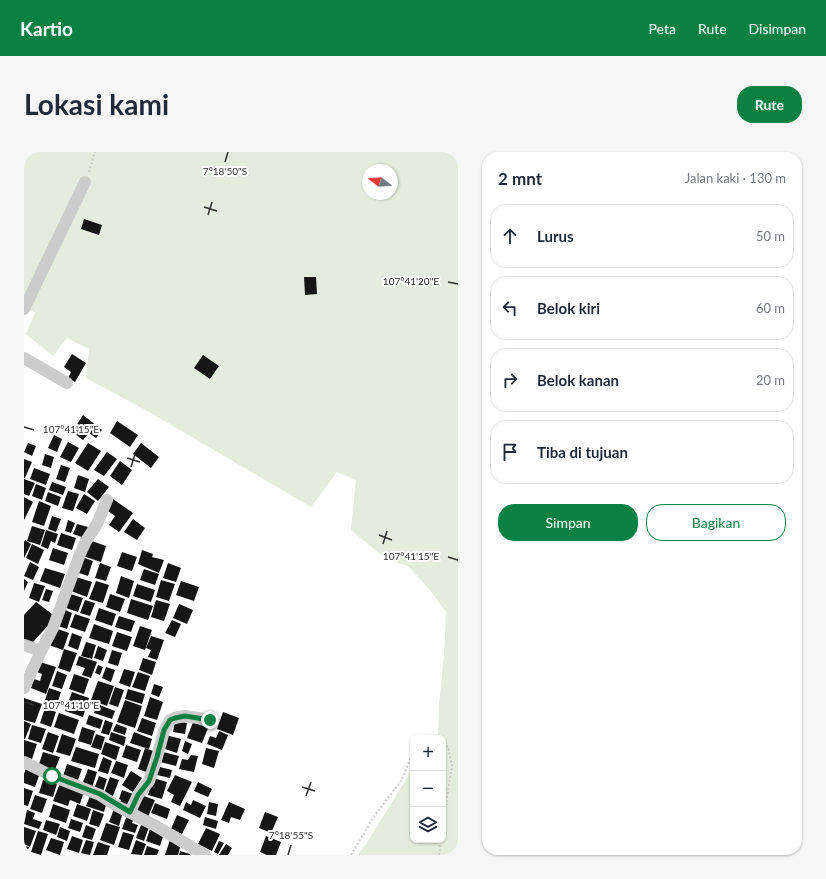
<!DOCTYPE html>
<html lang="id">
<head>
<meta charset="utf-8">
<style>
  body { margin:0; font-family:Lato,sans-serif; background:#f6f6f7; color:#1f2937 }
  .controls { position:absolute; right:12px; bottom:12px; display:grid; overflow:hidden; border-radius:8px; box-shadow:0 1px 3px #0004 }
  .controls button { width:36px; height:36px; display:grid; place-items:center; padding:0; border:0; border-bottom:1px solid #e0e1e3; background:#fff; color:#1f2937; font:20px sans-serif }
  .compass { position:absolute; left:338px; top:12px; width:36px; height:36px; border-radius:50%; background:#fff; box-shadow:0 1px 3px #0004; rotate:287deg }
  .stop { position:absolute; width:12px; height:12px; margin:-9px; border:3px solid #0b8043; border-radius:50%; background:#fff }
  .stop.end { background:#0b8043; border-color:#fff; box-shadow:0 1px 4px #0008 }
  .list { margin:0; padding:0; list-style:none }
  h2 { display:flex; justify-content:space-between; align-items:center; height:52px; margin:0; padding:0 16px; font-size:17px }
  h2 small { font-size:13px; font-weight:400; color:#747a83 }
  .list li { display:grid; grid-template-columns:26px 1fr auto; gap:12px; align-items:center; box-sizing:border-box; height:64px; margin:0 8px 8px; padding:0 8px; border:1px solid #e0e1e3; border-radius:16px }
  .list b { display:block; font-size:15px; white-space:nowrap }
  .list em { font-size:13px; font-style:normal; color:#747a83 }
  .actions { display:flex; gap:8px; padding:12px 16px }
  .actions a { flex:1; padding:9px 0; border:1px solid #0b8043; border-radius:16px; text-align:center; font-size:14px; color:#0b8043 }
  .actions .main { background:#0b8043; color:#fff }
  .icon { flex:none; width:22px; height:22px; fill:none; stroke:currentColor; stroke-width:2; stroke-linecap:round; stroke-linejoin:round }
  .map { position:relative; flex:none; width:434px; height:703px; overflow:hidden; border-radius:16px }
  header { display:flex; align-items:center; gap:24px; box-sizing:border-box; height:56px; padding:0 20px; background:#0b8043; color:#fff }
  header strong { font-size:19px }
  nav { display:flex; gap:22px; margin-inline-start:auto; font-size:14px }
  .intro { display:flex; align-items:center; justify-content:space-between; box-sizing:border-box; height:96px; padding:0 24px }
  h1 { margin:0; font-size:28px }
  .button { padding:10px 18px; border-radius:16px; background:#0b8043; color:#fff; font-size:14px; font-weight:700 }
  main { display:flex; gap:24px; padding:0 24px }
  aside { flex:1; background:#fff; border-radius:16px; box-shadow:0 1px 3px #0004 }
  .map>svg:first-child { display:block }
</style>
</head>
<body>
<header>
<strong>Kartio</strong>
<nav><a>Peta</a><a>Rute</a><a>Disimpan</a></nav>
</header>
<div class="intro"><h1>Lokasi kami</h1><a class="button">Rute</a></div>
<main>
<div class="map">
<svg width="434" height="703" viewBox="0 0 434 703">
  <rect width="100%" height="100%" fill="#fff"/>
  <path fill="#e4ecdd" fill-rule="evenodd" d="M0 0H434V703H334L344 689 383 626 389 610V688H419V586H414L415 554 420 503 422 460 406 438 384 414 363 408 327 378 332 328 313 320 287 355 127 261 62 226 65 197 43 186 29 204 2 182 11 161 0 153ZM344 18H368V42H344Z"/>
  <path fill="#161616" d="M60 67 78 73 75 83 57 77Z
    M280 125H292L293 142 281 143Z
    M48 202 62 211 51 230 44 226 47 220 40 215Z
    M179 203 195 214 186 227 170 216Z
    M59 263 78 278 72 286 65 281 59 288 48 280Z
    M93 269 114 283 106 295 86 281Z
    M30 283 38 287 33 300 24 296Z
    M44 290 55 296 47 310 36 305Z
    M4 291 12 294 8 304 0 300Z
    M64 291 77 299 64 319 51 311Z
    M117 291 135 305 127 316 109 302Z
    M83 300 93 307 80 324 70 318Z
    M21 302 30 305 27 316 18 313Z
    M0 307 8 310 1 326H0Z
    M96 309 108 318 98 333 86 324Z
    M37 313 46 316 41 330 32 327Z
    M10 316 26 322 22 333 6 327Z
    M54 323 65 327 61 340 50 336Z
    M0 327 11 331 5 344 0 342Z
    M74 327 85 335 74 349 63 340Z
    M28 330 42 335 39 343 25 338Z
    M12 332 22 336 18 348 8 344Z
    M44 339 55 342 49 359 38 356Z
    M24 340 37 345 34 354 21 349Z
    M60 342 71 349 63 362 52 356Z
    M0 345 9 350 0 368Z
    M89 347 109 361 95 380 85 373 91 364 81 357Z
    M15 349 27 354 20 374 8 370Z
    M28 364 37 367 32 380 24 377Z
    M109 367 121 376 113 388 100 380Z
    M44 368 51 371 47 381 41 379Z
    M53 372 64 375 61 386 49 382Z
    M8 374 21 378 16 393 3 389Z
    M22 378 34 382 31 391 27 389 24 397 17 394Z
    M37 381 52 386 48 398 33 393Z
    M1 388 7 392 0 406V390Z
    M65 388 82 394 77 410 59 404Z
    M8 392 20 398 14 412 2 406Z
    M29 396 44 401 40 413 25 408Z
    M118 398 129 402 128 405 140 408 135 421 114 412Z
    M98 400 113 405 108 419 93 414Z
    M58 405 69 409 64 424 52 420Z
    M6 410 15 415 9 428 0 424Z
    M76 411 87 415 82 429 71 426Z
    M144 411 157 416 152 430 139 426Z
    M21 416 41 422 36 436 16 429Z
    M120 417 135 422 131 433 116 428Z
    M97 424 110 429 105 446 92 441Z
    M52 425 68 430 63 445 47 439Z
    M0 427 4 430 0 439Z
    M137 428 151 432 145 449 132 445Z
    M72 429 85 433 79 451 65 447Z
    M157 429 175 435 170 449 152 443Z
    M10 431 21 434 15 450 5 446Z
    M113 432 131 438 127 450 109 444Z
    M22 437 29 439 25 450 18 448Z
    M43 441 59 446 54 460 39 455Z
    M86 442 101 447 96 460 82 455Z
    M107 447 129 454 124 468 103 461Z
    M61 448 71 451 66 464 56 461Z
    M132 448 146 452 140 469 127 465Z
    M12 450 32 465 7 492 0 487V463Z
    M155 452 169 458 163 472 149 466Z
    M75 456 92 462 88 474 71 468Z
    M39 457 48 461 43 477 34 474Z
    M51 462 66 467 61 480 46 475Z
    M95 464 111 469 107 480 91 475Z
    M148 468 157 472 151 485 141 481Z
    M70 472 89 479 85 492 65 486Z
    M116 474 128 478 121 498 109 494Z
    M31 476 45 481 39 498 25 493Z
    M93 480 108 485 103 499 88 494Z
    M48 481 58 485 54 498 44 494Z
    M127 484 140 488 133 508 124 505 127 498 122 496Z
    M62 490 72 493 68 507 57 504Z
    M74 494 83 498 79 509 70 506Z
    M40 497 53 501 46 520 34 516Z
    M88 498 98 501 94 514 84 511Z
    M55 504 73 510 67 526 58 523 61 516 52 513Z
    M119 506 132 510 128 523 115 518Z
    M16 510 32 515 22 542 7 536 10 527 16 529 18 522 13 520Z
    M74 513 79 515 76 523 71 521Z
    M82 515 91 518 87 530 78 526Z
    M100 517 111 520 106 535 95 531Z
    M33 519 43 523 38 537 28 534Z
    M114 520 126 524 121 539 108 535Z
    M50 522 65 527 60 542 45 537Z
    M74 529 90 534 83 554 67 548Z
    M130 532 139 535 135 545 127 542Z
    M91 535 100 538 94 555 85 552Z
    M25 536 37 540 32 555 20 551Z
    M104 537 121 542 118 552 101 547Z
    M48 540 65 546 59 565 41 559Z
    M126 545 139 550 133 568 120 564Z
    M0 546 18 552 11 571 0 568Z
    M101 548 118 554 111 576 93 570Z
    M73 552 91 559 88 567 70 561Z
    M21 556 32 560 27 575 16 571Z
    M199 560 215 566 209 583 193 577Z
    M35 561 55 568 50 582 30 575Z
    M65 563 79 568 76 577 62 572Z
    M118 566 132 571 128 584 113 579Z
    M81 568 89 571 85 583 77 581Z
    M0 569 7 572 1 587H0Z
    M151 569 163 571 161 582 149 580Z
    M169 570 184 576 178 591 163 586Z
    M92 572 103 576 101 583 89 579Z
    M8 573 22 577 17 591 4 587Z
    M58 575 71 579 67 593 54 589Z
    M195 579 204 583 198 598 183 592 186 584 192 586Z
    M24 580 35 584 29 601 18 597Z
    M87 580 102 585 100 594 85 588Z
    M110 580 128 587 125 597 106 591Z
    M38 582 52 587 46 604 32 600Z
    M72 582 81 585 77 598 67 595Z
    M142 583 157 587 153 601 138 596Z
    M0 588 13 592 8 607 0 604Z
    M161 589 168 592 164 602 158 599Z
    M81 590 96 595 92 608 77 602Z
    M102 593 117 598 113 610 98 605Z
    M52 595 75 602 71 616 47 609Z
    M121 596 132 600 125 621 114 617Z
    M182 596 195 599 190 616 178 612Z
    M19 600 36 605 30 620 14 615Z
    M139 600 155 604 152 614 136 610Z
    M167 603 174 604 170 620 155 617 158 607 164 608Z
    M79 605 88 609 84 622 74 619Z
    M92 609 104 613 100 626 87 621Z
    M43 612 58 617 54 628 39 624Z
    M136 615 148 618 146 626 133 623Z
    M2 616 16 621 11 635 0 631V622Z
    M64 617 73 620 68 636 58 633Z
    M107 619 118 626 109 640 98 633Z
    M151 623 168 630 156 654 147 650 150 643 143 639Z
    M75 624 83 627 79 640 70 637Z
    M86 625 95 628 89 644 80 641Z
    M129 626 143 630 138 647 124 643Z
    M19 628 33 632 29 645 15 641Z
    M174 630 188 637 184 645 170 639Z
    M36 631 60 639 56 652 46 648 44 654 29 649Z
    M0 636 9 639 4 654 0 653Z
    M98 638 109 642 105 655 95 652 97 648 95 647Z
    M11 643 23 647 18 661 6 657Z
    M117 643 131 648 124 665 110 660Z
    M66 644 83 650 80 660 62 654Z
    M169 648 182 654 176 666 159 658 162 650 167 653Z
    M185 650 194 652 192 664 183 662Z
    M205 650 221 657 216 668 207 665 205 671 197 668Z
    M131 651 146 657 143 667 127 661Z
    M29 652 46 658 42 671 25 665Z
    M53 652 67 657 63 669 49 664Z
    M90 657 99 660 95 674 85 670Z
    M3 658 11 661 9 667 18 670 15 677 0 672Z
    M69 658 80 662 75 675 65 672Z
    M241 660 254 665 247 681 235 676Z
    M103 663 110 666 108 671 114 673 111 681 98 677Z
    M153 663 165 668 158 682 147 677Z
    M181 665 194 669 192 677 179 673Z
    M47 667 59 671 56 680 44 676Z
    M22 668 36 672 32 683 19 678Z
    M82 671 96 675 90 693 76 688Z
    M62 673 72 677 68 688 58 685Z
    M117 673 125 675 120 689 112 686Z
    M0 675 12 679 6 695 0 692Z
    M36 675 46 679 43 689 33 685Z
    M182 676 196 682 188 699 174 692Z
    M126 677 140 681 136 694 122 689Z
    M14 679 24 682 17 703 7 700Z
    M99 680 110 683 105 698 94 695Z
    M48 684 59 688 55 701 43 697Z
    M242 684 257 690 252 703H243L236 700Z
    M27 686 40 690 36 703 22 698Z
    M62 688 70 690 66 703 57 701Z
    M112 688 122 692 118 703 107 702Z
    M146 688 157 692 154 703H141Z
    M195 689 200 691 194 702 190 700Z
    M74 690 86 694 83 703H69Z
    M202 692 208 696 204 703H195Z
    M0 694 5 695 2 703H0Z
    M123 694 135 698 133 703H120Z
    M156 699 166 702V703H155Z"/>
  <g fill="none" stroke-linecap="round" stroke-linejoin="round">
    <path stroke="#ccc" stroke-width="2" stroke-dasharray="2 2" stroke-linecap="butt" d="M65 20 71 0
      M404 586H410
      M419 591 424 595 428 614 419 670
      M327 703 349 666 377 629 389 601
      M415 703 417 688"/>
    <path stroke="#ccc" stroke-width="12" d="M0 157 61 30
      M0 206 43 231
      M0 493 17 499 0 536
      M17 499 29 476 56 402 62 389 73 372 83 348
      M0 610 28 624 76 643 93 654 130 673 181 703
      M106 660 114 643 125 629 133 605 140 579 146 568 151 566 161 564 186 568"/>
  </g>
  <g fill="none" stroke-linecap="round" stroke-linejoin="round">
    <path stroke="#0b8043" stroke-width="5" d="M28 624 76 642 106 660 114 643 125 629 133 605 140 578 146 568 151 566 161 564 186 568"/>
  </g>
  <path fill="none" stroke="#2f2f2f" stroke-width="1.5" d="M201 10 204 0M180 55 193 59M184 63 188 50M424 130 434 132M0 275 10 278M103 306 116 310M107 315 111 302M355 383 368 388M359 392 363 379M424 405 434 408M0 550 10 553M278 635 291 639M282 644 287 630M264 703 267 693"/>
  <g font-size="10" text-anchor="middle" fill="#2f2f2f" stroke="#fff" stroke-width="4" stroke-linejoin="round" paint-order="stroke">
    <text x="201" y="23">7°18'50"S</text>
    <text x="387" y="133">107°41'20"E</text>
    <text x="47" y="281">107°41'15"E</text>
    <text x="387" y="408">107°41'15"E</text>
    <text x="47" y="557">107°41'10"E</text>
    <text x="267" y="687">7°18'55"S</text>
  </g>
</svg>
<div class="controls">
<button>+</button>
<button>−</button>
<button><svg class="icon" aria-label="layers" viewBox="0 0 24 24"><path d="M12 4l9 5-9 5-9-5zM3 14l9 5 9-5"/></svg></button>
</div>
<svg class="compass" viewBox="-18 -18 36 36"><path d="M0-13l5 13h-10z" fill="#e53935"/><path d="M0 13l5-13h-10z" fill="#747a83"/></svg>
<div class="stop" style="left:28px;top:624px"></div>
<div class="stop end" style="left:186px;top:568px"></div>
</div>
<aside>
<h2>2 mnt<small>Jalan kaki · 130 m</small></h2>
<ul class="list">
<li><svg class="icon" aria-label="ahead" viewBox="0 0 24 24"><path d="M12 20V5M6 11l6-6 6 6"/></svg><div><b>Lurus</b></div><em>50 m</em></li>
<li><svg class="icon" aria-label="left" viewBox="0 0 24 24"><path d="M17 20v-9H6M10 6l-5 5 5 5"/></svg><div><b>Belok kiri</b></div><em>60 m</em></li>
<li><svg class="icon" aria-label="right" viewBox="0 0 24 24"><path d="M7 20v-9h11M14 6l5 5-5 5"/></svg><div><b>Belok kanan</b></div><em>20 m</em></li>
<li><svg class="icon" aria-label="arrive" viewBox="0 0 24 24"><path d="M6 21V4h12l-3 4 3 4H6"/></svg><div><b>Tiba di tujuan</b></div></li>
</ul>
<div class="actions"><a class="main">Simpan</a><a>Bagikan</a></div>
</aside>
</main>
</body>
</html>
